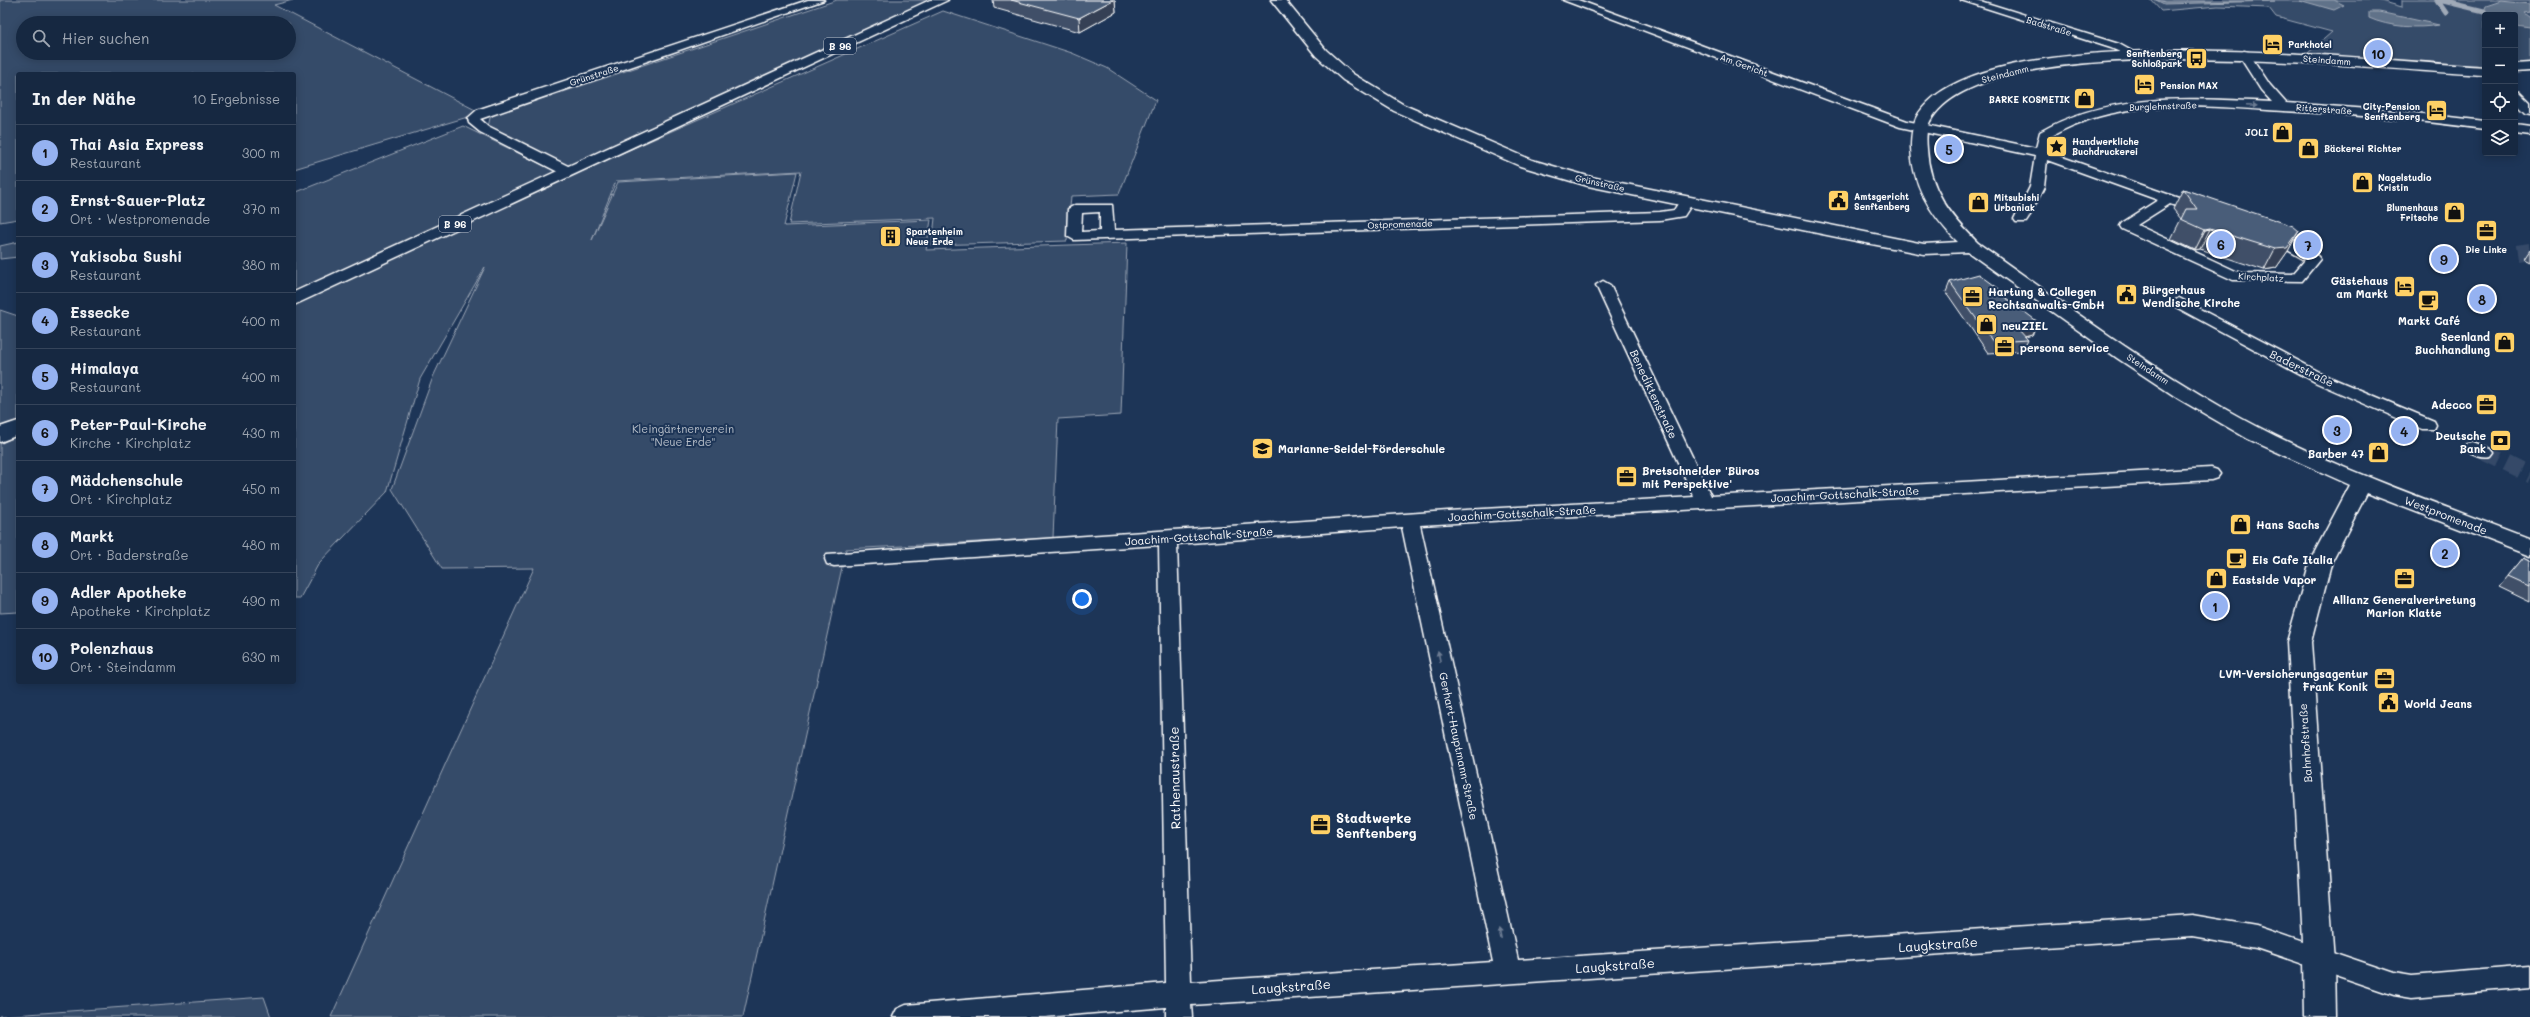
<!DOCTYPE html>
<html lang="de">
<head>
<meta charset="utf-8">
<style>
  body { margin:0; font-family:Mali,sans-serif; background:#23344c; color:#f1f3f6 }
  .controls { position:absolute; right:12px; top:12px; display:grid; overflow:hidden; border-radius:4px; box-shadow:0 2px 10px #0003 }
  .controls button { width:36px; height:36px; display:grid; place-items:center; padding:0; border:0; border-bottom:1px solid #35445a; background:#162841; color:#f1f3f6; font:20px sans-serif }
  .you { position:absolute; left:1082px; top:599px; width:14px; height:14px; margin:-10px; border:3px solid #fff; border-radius:50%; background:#1a73e8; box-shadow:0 0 0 6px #1a73e833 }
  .badge { display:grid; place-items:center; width:26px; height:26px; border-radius:50%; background:#95b2f1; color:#111; font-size:13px; font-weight:700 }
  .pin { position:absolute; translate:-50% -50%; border:2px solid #fff; box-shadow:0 1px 4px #0006 }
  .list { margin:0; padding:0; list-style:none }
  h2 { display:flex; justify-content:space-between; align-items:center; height:52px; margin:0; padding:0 16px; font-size:17px }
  h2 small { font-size:13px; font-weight:400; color:#9ea6b1 }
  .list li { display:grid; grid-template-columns:26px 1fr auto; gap:12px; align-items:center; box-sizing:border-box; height:56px; padding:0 16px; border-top:1px solid #35445a }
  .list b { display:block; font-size:15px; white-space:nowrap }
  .list p { margin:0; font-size:13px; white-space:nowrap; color:#9ea6b1 }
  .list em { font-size:13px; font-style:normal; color:#9ea6b1 }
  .icon { flex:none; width:22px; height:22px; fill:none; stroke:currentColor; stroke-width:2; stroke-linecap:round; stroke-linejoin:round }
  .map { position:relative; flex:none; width:2530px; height:1017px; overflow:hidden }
  .search { position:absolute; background:#162841; box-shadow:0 2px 10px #0003; left:16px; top:16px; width:280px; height:44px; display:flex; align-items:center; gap:10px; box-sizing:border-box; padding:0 14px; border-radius:22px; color:#9ea6b1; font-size:15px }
  .panel { position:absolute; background:#162841; box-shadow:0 2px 10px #0003; left:16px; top:72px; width:280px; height:612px; border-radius:4px }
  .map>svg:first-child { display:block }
</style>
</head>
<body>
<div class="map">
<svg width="2530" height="1017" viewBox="0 0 2530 1017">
  <rect width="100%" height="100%" fill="#1d3557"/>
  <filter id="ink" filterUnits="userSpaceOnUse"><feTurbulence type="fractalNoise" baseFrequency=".025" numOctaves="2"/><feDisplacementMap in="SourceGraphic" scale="8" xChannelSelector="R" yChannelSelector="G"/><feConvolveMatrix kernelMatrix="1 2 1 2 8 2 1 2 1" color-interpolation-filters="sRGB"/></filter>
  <g filter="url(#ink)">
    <path fill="#364b69" stroke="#9aa5b4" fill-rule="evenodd" d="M0 0H293L274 5 481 113 294 169V74H18V219L0 222ZM23 23H289V53H23Z
      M837 0H936L567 167 488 127 490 118 502 109 560 90 563 92Z
      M2151 0H2377L2402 7V0H2530V63L2515 65V15H2485V67L2313 56 2308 53 2332 32 2276 17 2269 8 2218 6 2161 11Z
      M943 11 1072 53 1107 68 1156 100 1119 194 1071 196 1067 241 932 245 935 218 789 224 801 171 616 181 592 240 618 182 797 172 784 226 931 220 926 250 1127 243 1121 415 1058 419 1053 538 846 549 743 1017H331L534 568 442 569 392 489 433 377 485 267 420 379 387 492 319 563 300 598H294V304L455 227Z
      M463 126 557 172 294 294V193Z
      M18 242V257L0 259V246Z
      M0 310 18 316V423L0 431Z
      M18 435V612L0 613V444Z
      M264 997 271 1017H0V1016Z"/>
    <path fill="#617289" stroke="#a0aab8" d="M2156 0 2166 2 2275 1 2164 4Z
      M2299 0H2334L2344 5 2334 10Z
      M2501 1 2530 4V12L2524 13 2530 18V27L2515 25V15H2488L2484 11 2486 6Z
      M2369 12H2379L2439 25C2418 29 2389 27 2369 18Z"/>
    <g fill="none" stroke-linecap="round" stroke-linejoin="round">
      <path stroke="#a0aab8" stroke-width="5" d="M2437 0 2446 13
        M2439 0 2484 11"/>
      <path stroke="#344968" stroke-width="16" stroke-dasharray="16 8" stroke-linecap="butt" d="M2517 253 2530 251
        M2485 453 2530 475"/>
      <defs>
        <path id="street" d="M808 0H824L480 119 488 126 572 168 574 171 572 174H562L480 132 469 123 468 118 477 110Z
          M1563 0H1578L1907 121 2036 148 2040 132C2110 91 2194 99 2272 102L2261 90 2238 54 2244 51 2248 52 2270 85 2286 103 2397 111 2485 121V129C2418 120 2351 114 2283 111 2206 106 2119 96 2050 137L2048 152 2204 207 2206 210 2199 214 2170 204 2137 225 2240 273 2293 274 2305 260 2263 236 2265 233C2278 230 2312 248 2320 259L2302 281 2233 280 2122 229 2120 226 2122 223 2158 200 2047 160 2044 187 2028 219 2026 222H2016L2014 219 2030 187 2035 156 1900 127Z
          M1961 0H1977L2119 44 2137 54 2131 57 2111 48Z
          M2515 91 2519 92 2530 103V114L2526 113 2515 102Z
          M2515 125 2530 127V135L2515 133Z
          M1686 198 1693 202 1684 216 1660 220 1074 240 1067 236 1068 209 1075 205H1112L1114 230 1660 212 1674 210 1681 199ZM1100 212V231L1081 232 1082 213Z
          M1603 281 1610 285 1711 496 2211 468 2217 470 2220 474 2217 478 2211 480 1420 525 1518 960 2192 915 2256 926 2394 973 2412 976 2530 966V988L2412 998 2394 995 2256 948 2192 937 1191 1005 1192 1017H1166V1007L1045 1017H893L897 1009 906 1005 1166 983 1159 545 834 566 827 564 825 559 827 554 1448 511 1694 497 1596 285ZM1402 527 1493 962 1191 982 1177 544Z
          M2179 298 2329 377 2434 421 2436 425 2434 429H2422L2317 383 2174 306 2171 303Z
          M2473 442 2491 449 2494 453 2491 457C2482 459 2470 455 2464 447L2467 443Z"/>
        <path id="secondary" d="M1271 0H1285L1326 50 1353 74 1404 105 1532 160 1591 177 1924 244 1958 242C1931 216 1912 185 1911 147 1911 137 1912 127 1916 118 1972 12 2378 61 2485 67V75C2380 70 1992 24 1932 118 1926 126 1926 139 1927 149 1929 189 1951 216 1978 243 2059 300 2139 360 2225 409 2321 464 2427 499 2530 539V556L2367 493 2332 561 2311 642 2334 960 2335 1017H2305L2304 960 2287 642 2310 561 2350 485 2248 439 2179 399 2117 358 1968 252 1924 254 1861 242 1588 186 1520 166 1394 111 1343 80 1316 56Z
          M2530 63V71L2515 72V64Z"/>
        <path id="primary" d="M930 0H948L294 305V292Z
          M18 421V435L0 442V427Z"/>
      </defs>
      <use href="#street" stroke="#fff" stroke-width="3"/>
      <use href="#secondary" stroke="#fff" stroke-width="3"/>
      <use href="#primary" stroke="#fff" stroke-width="3"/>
      <use href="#street" fill="#1d3557" fill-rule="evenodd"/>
      <use href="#secondary" fill="#1d3557" fill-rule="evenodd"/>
      <use href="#primary" fill="#1d3557" fill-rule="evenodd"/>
    </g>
    <path fill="#405068" stroke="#fff" d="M993 0H1115L1116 12 1080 32 994 8Z
      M2183 189 2299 231 2288 251 2276 268 2264 270 2200 249 2195 250 2171 239 2181 219 2173 209Z
      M2530 249V261L2524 258Z
      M1950 282 2001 294 2033 333 2032 335 2025 337 2028 340 2023 351 1988 353 1946 292Z
      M2524 557 2530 560V602L2499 587Z"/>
    <path fill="#344155" stroke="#fff" d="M1113 0H1115L1116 12 1080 32 1079 18Z
      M2210 229 2200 249 2195 250 2205 230Z
      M2299 231 2288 251 2276 268 2264 270 2275 249Z
      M2038 322 2032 335 2013 340 2018 329 2034 323Z"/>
    <path fill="#4a5d79" stroke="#fff" d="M1011 0H1113L1079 18Z
      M2183 189 2293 226 2299 231 2287 248 2275 249 2210 229 2205 230 2181 219 2186 209H2197Z
      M1979 274 2002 291 1998 292 2038 322 2034 323 2036 324 2018 329 2028 340 1993 342 1950 282Z
      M2524 557 2530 560V586L2508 576Z"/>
    <defs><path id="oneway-solid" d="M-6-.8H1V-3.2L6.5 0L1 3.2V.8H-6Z"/></defs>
    <g fill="#6c7c92">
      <use href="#oneway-solid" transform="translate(2252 106) rotate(2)"/>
      <use href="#oneway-solid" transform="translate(1439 656) rotate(-102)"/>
      <use href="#oneway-solid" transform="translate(1500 934) rotate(-102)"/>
    </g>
  </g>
  <defs>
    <symbol id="hotel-square" viewBox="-11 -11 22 22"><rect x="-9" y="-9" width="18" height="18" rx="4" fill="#ffd166" stroke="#1d3557"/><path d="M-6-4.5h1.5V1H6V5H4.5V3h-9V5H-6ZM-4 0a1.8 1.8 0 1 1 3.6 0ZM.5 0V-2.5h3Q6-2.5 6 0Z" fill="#111"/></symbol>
    <symbol id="bus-square" viewBox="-11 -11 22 22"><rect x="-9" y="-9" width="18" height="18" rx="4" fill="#ffd166" stroke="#1d3557"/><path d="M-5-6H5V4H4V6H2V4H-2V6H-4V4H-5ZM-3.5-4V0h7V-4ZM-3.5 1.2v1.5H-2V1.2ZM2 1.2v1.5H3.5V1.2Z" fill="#111"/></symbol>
    <symbol id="shop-square" viewBox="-11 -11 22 22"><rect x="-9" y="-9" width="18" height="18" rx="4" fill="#ffd166" stroke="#1d3557"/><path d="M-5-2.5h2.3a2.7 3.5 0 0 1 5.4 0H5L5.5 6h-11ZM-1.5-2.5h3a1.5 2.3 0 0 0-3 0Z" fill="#111"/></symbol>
    <symbol id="sight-square" viewBox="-11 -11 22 22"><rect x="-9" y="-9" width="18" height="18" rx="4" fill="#ffd166" stroke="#1d3557"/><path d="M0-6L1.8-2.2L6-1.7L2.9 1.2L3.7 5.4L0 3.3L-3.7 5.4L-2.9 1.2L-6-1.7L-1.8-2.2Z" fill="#111"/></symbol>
    <symbol id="civic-square" viewBox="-11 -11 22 22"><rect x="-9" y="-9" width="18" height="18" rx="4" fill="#ffd166" stroke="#1d3557"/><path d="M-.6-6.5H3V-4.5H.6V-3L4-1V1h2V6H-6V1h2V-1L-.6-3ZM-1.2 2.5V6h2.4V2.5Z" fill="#111"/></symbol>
    <symbol id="office-square" viewBox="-11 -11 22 22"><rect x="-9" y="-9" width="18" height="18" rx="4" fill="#ffd166" stroke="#1d3557"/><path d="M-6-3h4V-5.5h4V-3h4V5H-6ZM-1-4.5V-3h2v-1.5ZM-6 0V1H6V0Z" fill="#111"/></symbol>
    <symbol id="building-square" viewBox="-11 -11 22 22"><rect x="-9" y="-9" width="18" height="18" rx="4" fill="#ffd166" stroke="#1d3557"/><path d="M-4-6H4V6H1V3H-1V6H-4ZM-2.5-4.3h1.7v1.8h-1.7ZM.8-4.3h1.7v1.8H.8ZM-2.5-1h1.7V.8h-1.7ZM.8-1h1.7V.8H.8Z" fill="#111"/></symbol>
    <symbol id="cafe-square" viewBox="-11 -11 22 22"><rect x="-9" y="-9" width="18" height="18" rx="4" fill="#ffd166" stroke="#1d3557"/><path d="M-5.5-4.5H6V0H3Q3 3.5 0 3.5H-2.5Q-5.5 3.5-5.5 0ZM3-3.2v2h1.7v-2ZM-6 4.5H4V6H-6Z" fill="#111"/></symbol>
    <symbol id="bank-square" viewBox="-11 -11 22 22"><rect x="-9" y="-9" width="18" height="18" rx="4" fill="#ffd166" stroke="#1d3557"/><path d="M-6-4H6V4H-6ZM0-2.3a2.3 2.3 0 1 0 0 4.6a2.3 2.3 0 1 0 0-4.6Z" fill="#111"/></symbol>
    <symbol id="school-square" viewBox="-11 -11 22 22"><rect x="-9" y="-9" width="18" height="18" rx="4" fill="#ffd166" stroke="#1d3557"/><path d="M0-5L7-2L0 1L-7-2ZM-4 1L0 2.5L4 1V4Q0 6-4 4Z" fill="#111"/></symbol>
  </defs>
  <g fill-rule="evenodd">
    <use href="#hotel-square" x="2260" y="32" width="25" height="25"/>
    <use href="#bus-square" x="2184" y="46" width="25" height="25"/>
    <use href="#hotel-square" x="2132" y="72" width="25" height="25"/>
    <use href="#shop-square" x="2072" y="86" width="25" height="25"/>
    <use href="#hotel-square" x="2424" y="98" width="25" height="25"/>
    <use href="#shop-square" x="2270" y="120" width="25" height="25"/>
    <use href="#sight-square" x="2044" y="134" width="25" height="25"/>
    <use href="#shop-square" x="2296" y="136" width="25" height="25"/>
    <use href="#shop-square" x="2350" y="170" width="25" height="25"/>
    <use href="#civic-square" x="1826" y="188" width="25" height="25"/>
    <use href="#shop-square" x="1966" y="190" width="25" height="25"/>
    <use href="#shop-square" x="2442" y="200" width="25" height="25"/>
    <use href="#office-square" x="2474" y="218" width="25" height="25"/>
    <use href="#building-square" x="878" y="224" width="25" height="25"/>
    <use href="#hotel-square" x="2392" y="274" width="25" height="25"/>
    <use href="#civic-square" x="2114" y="282" width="25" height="25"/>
    <use href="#office-square" x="1960" y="284" width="25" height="25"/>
    <use href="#cafe-square" x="2416" y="288" width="25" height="25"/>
    <use href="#shop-square" x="1974" y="312" width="25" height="25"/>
    <use href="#shop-square" x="2492" y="330" width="25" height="25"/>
    <use href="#office-square" x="1992" y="334" width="25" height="25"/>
    <use href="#office-square" x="2474" y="392" width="25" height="25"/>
    <use href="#bank-square" x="2488" y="428" width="25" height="25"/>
    <use href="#school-square" x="1250" y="436" width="25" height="25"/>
    <use href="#shop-square" x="2366" y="440" width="25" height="25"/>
    <use href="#office-square" x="1614" y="464" width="25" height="25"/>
    <use href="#shop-square" x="2228" y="512" width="25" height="25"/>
    <use href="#cafe-square" x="2224" y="546" width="25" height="25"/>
    <use href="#shop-square" x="2204" y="566" width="25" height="25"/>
    <use href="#office-square" x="2392" y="566" width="25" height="25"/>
    <use href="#office-square" x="2372" y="666" width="25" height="25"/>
    <use href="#civic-square" x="2376" y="690" width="25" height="25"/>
    <use href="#office-square" x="1308" y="812" width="25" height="25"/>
  </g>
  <g text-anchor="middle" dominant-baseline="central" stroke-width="4" stroke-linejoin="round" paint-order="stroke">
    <g font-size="9" fill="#fff" stroke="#1d3557">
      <text transform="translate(2049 26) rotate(17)">Badstraße</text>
      <text transform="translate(2327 60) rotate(4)">Steindamm</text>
      <text transform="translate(1744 65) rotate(20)">Am Gericht</text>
      <text transform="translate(2005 74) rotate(-14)">Steindamm</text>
      <text transform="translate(594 75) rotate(-18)">Grünstraße</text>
      <text transform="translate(2163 106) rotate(-2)">Burglehnstraße</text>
      <text transform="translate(2324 109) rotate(4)">Ritterstraße</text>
      <text transform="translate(1600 183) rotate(13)">Grünstraße</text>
      <text transform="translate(1400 224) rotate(-2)">Ostpromenade</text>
      <text transform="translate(2261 277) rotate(3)">Kirchplatz</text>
      <text transform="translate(2148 369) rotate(33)">Steindamm</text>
    </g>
    <g font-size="9" font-weight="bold" fill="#fff" stroke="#1d3557" text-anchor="start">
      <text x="2288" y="44">Parkhotel</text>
      <text x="2182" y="53" text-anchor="end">Senftenberg<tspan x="2182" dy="10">Schloßpark</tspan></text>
      <text x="2160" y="85">Pension MAX</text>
      <text x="2070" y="99" text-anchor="end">BARKE KOSMETIK</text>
      <text x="2420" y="106" text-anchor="end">City-Pension<tspan x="2420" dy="10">Senftenberg</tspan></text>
      <text x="2268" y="132" text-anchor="end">JOLI</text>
      <text x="2072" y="141">Handwerkliche<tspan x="2072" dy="10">Buchdruckerei</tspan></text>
      <text x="2324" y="148">Bäckerei Richter</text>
      <text x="2378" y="177">Nagelstudio<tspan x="2378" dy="10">Kristin</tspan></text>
      <text x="1854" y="196">Amtsgericht<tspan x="1854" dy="10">Senftenberg</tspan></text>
      <text x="1994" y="197">Mitsubishi<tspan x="1994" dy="10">Urbaniak</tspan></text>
      <text x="2438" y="207" text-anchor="end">Blumenhaus<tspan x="2438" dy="10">Fritsche</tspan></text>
      <text x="906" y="231">Spartenheim<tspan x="906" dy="10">Neue Erde</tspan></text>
      <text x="2486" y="249" text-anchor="middle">Die Linke</text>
    </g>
    <g fill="#1d3557" stroke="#bbc2cd" stroke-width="1">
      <rect x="824" y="38" width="32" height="16" rx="3"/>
      <rect x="439" y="216" width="32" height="16" rx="3"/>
    </g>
    <g font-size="10" font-weight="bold" fill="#fff">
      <text x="840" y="46">B 96</text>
      <text x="455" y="224">B 96</text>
    </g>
    <g font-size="11" font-weight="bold" fill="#fff" stroke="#1d3557" text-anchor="start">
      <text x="2388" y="280" text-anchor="end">Gästehaus<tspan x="2388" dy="13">am Markt</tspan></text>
      <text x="2142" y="289">Bürgerhaus<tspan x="2142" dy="13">Wendische Kirche</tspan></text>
      <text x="1988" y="291">Hartung &amp; Collegen<tspan x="1988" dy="13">Rechtsanwalts-GmbH</tspan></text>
      <text x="2429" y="320" text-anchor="middle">Markt Café</text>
      <text x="2002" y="325">neuZIEL</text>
      <text x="2490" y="336" text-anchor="end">Seenland<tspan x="2490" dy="13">Buchhandlung</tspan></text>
      <text x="2020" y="347">persona service</text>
      <text x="2472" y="404" text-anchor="end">Adecco</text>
      <text x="2486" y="435" text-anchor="end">Deutsche<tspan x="2486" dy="13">Bank</tspan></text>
      <text x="1278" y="448">Marianne-Seidel-Förderschule</text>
      <text x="2364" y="453" text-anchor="end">Barber 47</text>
      <text x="1642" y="470">Bretschneider 'Büros<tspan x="1642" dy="13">mit Perspektive'</tspan></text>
      <text x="2256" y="524">Hans Sachs</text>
      <text x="2252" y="559">Eis Cafe Italia</text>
      <text x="2232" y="579">Eastside Vapor</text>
      <text x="2404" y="599" text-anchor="middle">Allianz Generalvertretung<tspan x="2404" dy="13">Marion Klatte</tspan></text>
      <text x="2368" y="673" text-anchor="end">LVM-Versicherungsagentur<tspan x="2368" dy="13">Frank Konik</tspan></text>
      <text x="2404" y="703">World Jeans</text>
    </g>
    <g font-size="11" fill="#fff" stroke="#1d3557">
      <text transform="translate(2302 368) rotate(26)">Baderstraße</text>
      <text transform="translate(1654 394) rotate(65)">Benediktenstraße</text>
      <text transform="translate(1845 494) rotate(-3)">Joachim-Gottschalk-Straße</text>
      <text transform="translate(1522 513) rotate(-3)">Joachim-Gottschalk-Straße</text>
      <text transform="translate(2446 515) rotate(21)">Westpromenade</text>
      <text transform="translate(1199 536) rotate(-4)">Joachim-Gottschalk-Straße</text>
      <text transform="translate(2305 743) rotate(-94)">Bahnhofstraße</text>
      <text transform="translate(1459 746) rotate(78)">Gerhart-Hauptmann-Straße</text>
    </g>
    <g font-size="11" fill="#b9c0ca" stroke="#1d3557">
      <text x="683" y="428">Kleingärtnerverein<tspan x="683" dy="13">"Neue Erde"</tspan></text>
    </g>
    <g font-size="13" fill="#fff" stroke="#1d3557">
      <text transform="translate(1174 778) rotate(-91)">Rathenaustraße</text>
      <text transform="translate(1938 944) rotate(-4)">Laugkstraße</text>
      <text transform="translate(1615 965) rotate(-4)">Laugkstraße</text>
      <text transform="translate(1291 986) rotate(-4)">Laugkstraße</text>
    </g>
    <g font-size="13" font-weight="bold" fill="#fff" stroke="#1d3557" text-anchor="start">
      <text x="1336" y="817">Stadtwerke<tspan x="1336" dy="15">Senftenberg</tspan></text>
    </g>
  </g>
</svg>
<div class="controls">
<button>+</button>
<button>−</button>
<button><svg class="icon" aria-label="locate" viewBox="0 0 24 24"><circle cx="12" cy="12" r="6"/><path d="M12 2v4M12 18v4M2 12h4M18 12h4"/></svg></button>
<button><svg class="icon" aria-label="layers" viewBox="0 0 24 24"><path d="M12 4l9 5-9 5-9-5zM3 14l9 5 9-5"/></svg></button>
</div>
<div class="you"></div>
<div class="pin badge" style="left:2215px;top:606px">1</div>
<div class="pin badge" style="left:2445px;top:553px">2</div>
<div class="pin badge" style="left:2337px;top:430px">3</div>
<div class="pin badge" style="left:2404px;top:431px">4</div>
<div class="pin badge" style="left:1949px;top:149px">5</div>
<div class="pin badge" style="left:2221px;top:244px">6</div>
<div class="pin badge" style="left:2308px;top:245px">7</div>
<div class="pin badge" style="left:2482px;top:299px">8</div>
<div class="pin badge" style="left:2444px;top:259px">9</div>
<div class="pin badge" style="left:2378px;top:53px">10</div>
<div class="search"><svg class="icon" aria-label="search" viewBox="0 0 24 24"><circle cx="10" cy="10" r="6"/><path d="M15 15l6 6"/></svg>Hier suchen</div>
<section class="panel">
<h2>In der Nähe<small>10 Ergebnisse</small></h2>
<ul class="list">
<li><span class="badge">1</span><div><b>Thai Asia Express</b><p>Restaurant</p></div><em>300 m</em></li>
<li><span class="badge">2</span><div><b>Ernst-Sauer-Platz</b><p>Ort · Westpromenade</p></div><em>370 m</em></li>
<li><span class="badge">3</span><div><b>Yakisoba Sushi</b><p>Restaurant</p></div><em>380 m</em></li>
<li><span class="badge">4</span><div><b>Essecke</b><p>Restaurant</p></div><em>400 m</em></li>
<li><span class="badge">5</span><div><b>Himalaya</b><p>Restaurant</p></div><em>400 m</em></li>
<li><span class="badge">6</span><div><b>Peter-Paul-Kirche</b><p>Kirche · Kirchplatz</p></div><em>430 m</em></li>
<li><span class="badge">7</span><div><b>Mädchenschule</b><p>Ort · Kirchplatz</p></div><em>450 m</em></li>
<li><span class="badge">8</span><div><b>Markt</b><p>Ort · Baderstraße</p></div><em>480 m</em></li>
<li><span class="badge">9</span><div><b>Adler Apotheke</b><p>Apotheke · Kirchplatz</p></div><em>490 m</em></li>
<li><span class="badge">10</span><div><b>Polenzhaus</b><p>Ort · Steindamm</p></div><em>630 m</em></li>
</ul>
</section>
</div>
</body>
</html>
